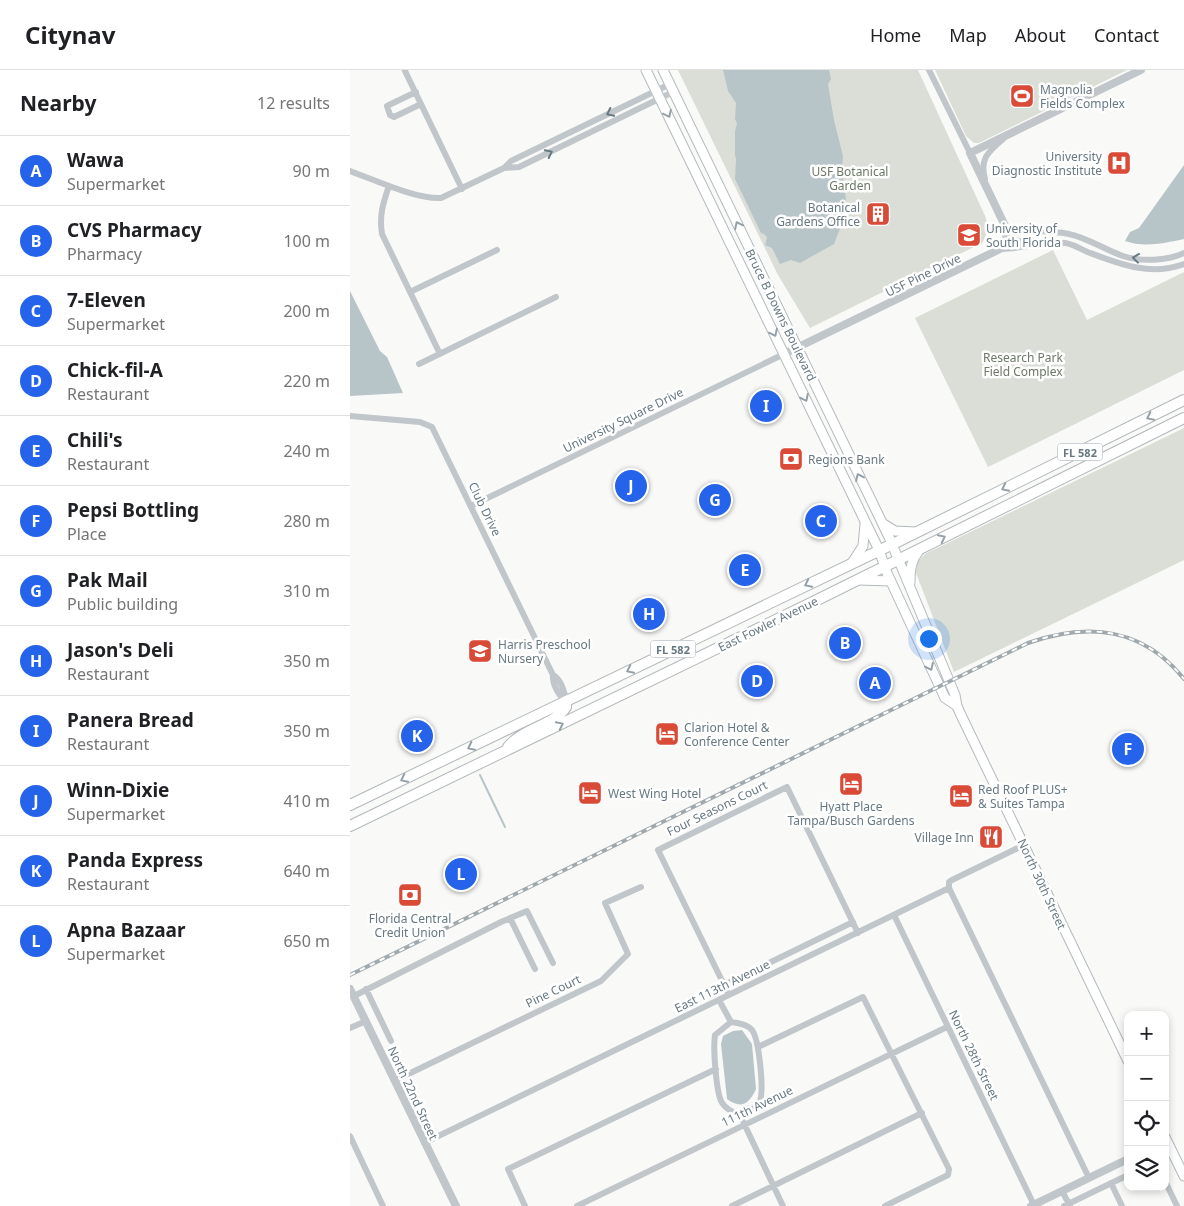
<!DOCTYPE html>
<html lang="en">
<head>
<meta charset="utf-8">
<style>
  body { margin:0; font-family:"Noto Sans",sans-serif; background:#f6f6f6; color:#202124 }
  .controls { position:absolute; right:15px; bottom:15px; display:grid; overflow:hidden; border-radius:10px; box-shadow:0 2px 8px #0003 }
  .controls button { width:45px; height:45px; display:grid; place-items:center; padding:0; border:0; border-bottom:1px solid #e0e0e0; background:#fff; color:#202124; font:25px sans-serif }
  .you { position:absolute; left:578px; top:568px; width:18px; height:18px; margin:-12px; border:4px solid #fff; border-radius:50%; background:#1a73e8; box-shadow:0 0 0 8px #1a73e833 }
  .badge { display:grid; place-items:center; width:32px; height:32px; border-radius:50%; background:#2563eb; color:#fff; font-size:16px; font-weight:700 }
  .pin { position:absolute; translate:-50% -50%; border:2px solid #fff; box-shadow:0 1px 5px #0006 }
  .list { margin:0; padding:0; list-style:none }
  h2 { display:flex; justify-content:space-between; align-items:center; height:65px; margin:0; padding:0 20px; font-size:21px }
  h2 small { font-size:16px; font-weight:400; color:#757577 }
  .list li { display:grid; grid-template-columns:32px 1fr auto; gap:15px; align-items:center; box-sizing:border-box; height:70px; padding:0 20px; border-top:1px solid #e0e0e0 }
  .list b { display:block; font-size:19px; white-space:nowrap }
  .list p { margin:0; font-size:16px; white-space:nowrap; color:#757577 }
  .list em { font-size:16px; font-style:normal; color:#757577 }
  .icon { flex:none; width:28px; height:28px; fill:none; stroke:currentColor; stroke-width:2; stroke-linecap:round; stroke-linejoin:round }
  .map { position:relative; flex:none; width:834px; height:1136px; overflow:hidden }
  header { display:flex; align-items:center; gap:30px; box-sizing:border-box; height:70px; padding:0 25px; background:#fff; border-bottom:1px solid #e0e0e0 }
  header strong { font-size:24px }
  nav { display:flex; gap:28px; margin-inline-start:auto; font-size:18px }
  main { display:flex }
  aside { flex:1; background:#fff }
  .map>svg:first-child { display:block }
</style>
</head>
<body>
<header>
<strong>Citynav</strong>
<nav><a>Home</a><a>Map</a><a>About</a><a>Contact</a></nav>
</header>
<main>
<aside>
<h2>Nearby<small>12 results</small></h2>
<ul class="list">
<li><span class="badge">A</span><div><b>Wawa</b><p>Supermarket</p></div><em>90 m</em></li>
<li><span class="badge">B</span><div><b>CVS Pharmacy</b><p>Pharmacy</p></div><em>100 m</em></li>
<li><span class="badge">C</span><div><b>7-Eleven</b><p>Supermarket</p></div><em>200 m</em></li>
<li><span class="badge">D</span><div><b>Chick-fil-A</b><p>Restaurant</p></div><em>220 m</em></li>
<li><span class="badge">E</span><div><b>Chili's</b><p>Restaurant</p></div><em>240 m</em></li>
<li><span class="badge">F</span><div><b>Pepsi Bottling</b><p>Place</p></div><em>280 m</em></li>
<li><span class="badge">G</span><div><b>Pak Mail</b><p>Public building</p></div><em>310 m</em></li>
<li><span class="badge">H</span><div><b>Jason's Deli</b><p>Restaurant</p></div><em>350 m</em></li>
<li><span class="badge">I</span><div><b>Panera Bread</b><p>Restaurant</p></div><em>350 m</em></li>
<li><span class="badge">J</span><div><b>Winn-Dixie</b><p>Supermarket</p></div><em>410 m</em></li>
<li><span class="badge">K</span><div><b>Panda Express</b><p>Restaurant</p></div><em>640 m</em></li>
<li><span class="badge">L</span><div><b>Apna Bazaar</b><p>Supermarket</p></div><em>650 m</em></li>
</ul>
</aside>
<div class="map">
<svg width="834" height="1136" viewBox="0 0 834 1136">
  <rect width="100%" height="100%" fill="#f9f9f7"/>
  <path fill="#daded7" d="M328 0H568L636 148C638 156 637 166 632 173L460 258 428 205Z
    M585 0H777L629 73H624L616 66Z
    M703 180 737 250 834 202V300L638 397 565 248Z
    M834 358V490L604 602 566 503 567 492 575 484Z"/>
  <path fill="#b8c5c8" d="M373 0H479L481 9 478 14 484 50 493 86 492 101 496 129V143L484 174 450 193 441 190 430 194 422 178 415 175 417 167 414 164 411 163 385 109 386 89 385 85V61L387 54 385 49 386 33 378 21Z
    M834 95V169C815 173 794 178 775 171L780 162 789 158Z
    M0 221 30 281 37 287 53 323 0 326Z
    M392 960 402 974 406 1019C399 1035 390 1039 377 1029L371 974 373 966 383 961Z"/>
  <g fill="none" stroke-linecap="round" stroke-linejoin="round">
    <path stroke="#b8c5c8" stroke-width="2" d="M130 705 155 757"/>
    <defs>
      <path id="secondary" d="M296 0 529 480 537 503 595 628 607 636
        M313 0 539 467 605 625 607 636 610 643 778 991
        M532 453 545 461 566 462
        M502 493 513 476 515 454
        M508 510 541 511
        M560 513C560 499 561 491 569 480
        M815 1067 834 1106"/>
      <path id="primary" d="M158 677C173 658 205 655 216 637V631
        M0 735 547 472 834 330
        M0 756 463 532 834 348"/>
    </defs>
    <use href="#secondary" stroke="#b3babd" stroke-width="11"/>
    <use href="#primary" stroke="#b2b8bb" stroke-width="12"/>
    <path stroke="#c0c6c9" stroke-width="6" d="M579 0 620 83
      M55 1 112 119
      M66 22 41 34 37 36 40 45 44 47 71 34
      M154 98 169 97 323 22
      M0 101C25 110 65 129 91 128L154 98 161 91 320 14
      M635 109C629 87 640 81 654 68
      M39 116C33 133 29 146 32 164L90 284
      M657 160C678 162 698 160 719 164 738 168 755 180 773 186 791 192 817 191 834 183
      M656 168 681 174
      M650 179C672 179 693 171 715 173 724 174 732 180 740 183 772 195 801 206 834 194
      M60 222 147 180
      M69 294 206 227
      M0 346 70 352 82 357 203 605C202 614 209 626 216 631
      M121 436 434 284
      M203 605C211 609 215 623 216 631
      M599 818 739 1108
      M599 818V812L602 810 674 775
      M544 845 684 1135
      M160 848 185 899
      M374 915 503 852
      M16 919 41 971
      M379 925 308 780 437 717 508 863
      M4 926 151 852 177 841 203 893
      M369 930 381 952C388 953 397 954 402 960 409 969 415 1024 409 1033 404 1040 398 1043 390 1045
      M381 952 365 965C363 979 366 1019 371 1031 375 1039 383 1042 390 1045L433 1136
      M0 958 16 951
      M408 977 513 927 599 1099 598 1105 535 1136
      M46 1010 251 911 278 884 255 833 291 817
      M0 1066 33 1136
      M74 1073 599 818
      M815 1111 827 1136
      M761 1113 772 1136
      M712 1121 720 1136
      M175 1136 158 1099 366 999
      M227 1136 597 957
      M382 1136 572 1043
      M714 1136 778 1105"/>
    <path stroke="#c0c6c9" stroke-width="8" d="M434 284 650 179 656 168 657 160 620 83 791 0
      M0 919 106 1136
      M681 1136 778 1089"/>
    <use href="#secondary" stroke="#fff" stroke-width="9"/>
    <use href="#primary" stroke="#fff" stroke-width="10"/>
    <defs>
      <path id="rail" d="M0 905 678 573C738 552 792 557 834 609"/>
    </defs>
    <use href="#rail" stroke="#a0a9ad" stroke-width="4"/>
    <use href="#rail" stroke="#fff" stroke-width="2" stroke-dasharray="5.5" stroke-linecap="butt"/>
  </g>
  <defs><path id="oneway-chevron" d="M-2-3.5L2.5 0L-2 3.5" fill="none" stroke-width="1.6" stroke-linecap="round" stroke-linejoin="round" transform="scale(1.25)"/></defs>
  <g stroke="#667881">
    <use href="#oneway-chevron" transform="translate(260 43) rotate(154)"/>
    <use href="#oneway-chevron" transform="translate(199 83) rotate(-26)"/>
    <use href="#oneway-chevron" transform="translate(786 188) rotate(-173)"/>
  </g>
  <g stroke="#94a0a7">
    <use href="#oneway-chevron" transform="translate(318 44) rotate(64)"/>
    <use href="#oneway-chevron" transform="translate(388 155) rotate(-116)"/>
    <use href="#oneway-chevron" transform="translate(424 263) rotate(64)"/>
    <use href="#oneway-chevron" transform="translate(455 328) rotate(64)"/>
    <use href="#oneway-chevron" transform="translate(800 347) rotate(154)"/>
    <use href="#oneway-chevron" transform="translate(509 407) rotate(-115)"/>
    <use href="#oneway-chevron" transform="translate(655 418) rotate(154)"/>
    <use href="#oneway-chevron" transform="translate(592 468) rotate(-26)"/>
    <use href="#oneway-chevron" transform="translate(458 514) rotate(154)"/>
    <use href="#oneway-chevron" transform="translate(580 597) rotate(65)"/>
    <use href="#oneway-chevron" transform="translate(280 600) rotate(154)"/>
    <use href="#oneway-chevron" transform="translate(210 655) rotate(-26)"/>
    <use href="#oneway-chevron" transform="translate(121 677) rotate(154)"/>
    <use href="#oneway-chevron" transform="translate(54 709) rotate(154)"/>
  </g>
  <defs>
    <symbol id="stadium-square" viewBox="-11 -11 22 22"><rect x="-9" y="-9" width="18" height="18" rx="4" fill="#d94a37" stroke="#fff"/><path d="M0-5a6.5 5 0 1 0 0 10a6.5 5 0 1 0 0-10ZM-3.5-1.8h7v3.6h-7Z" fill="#fff"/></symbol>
    <symbol id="hospital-square" viewBox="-11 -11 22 22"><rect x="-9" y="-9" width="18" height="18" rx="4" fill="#d94a37" stroke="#fff"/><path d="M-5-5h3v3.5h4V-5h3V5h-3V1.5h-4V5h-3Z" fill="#fff"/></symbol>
    <symbol id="building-square" viewBox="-11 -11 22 22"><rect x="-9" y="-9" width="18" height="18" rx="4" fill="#d94a37" stroke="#fff"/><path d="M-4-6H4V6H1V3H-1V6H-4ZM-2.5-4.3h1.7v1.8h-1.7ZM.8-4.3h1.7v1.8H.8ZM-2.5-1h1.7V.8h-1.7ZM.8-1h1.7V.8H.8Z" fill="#fff"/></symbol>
    <symbol id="university-square" viewBox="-11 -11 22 22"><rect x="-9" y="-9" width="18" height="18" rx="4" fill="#d94a37" stroke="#fff"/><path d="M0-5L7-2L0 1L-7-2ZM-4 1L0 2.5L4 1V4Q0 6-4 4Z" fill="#fff"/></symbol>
    <symbol id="bank-square" viewBox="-11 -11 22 22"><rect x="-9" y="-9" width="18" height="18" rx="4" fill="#d94a37" stroke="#fff"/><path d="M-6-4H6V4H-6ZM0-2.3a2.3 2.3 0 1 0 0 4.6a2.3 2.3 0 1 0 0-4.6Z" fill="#fff"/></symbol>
    <symbol id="school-square" viewBox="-11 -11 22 22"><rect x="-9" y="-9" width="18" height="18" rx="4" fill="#d94a37" stroke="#fff"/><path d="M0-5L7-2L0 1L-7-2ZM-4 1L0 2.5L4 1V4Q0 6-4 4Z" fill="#fff"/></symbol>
    <symbol id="hotel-square" viewBox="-11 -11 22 22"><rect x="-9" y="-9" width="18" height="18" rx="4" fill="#d94a37" stroke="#fff"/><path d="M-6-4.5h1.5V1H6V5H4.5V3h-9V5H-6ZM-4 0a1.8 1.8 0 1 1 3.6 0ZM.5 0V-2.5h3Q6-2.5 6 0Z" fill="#fff"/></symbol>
    <symbol id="restaurant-square" viewBox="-11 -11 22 22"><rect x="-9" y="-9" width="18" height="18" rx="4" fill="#d94a37" stroke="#fff"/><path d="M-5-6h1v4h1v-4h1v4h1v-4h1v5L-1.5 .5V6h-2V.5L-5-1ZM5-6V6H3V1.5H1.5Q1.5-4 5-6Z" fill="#fff"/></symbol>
  </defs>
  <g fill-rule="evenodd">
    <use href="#stadium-square" x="658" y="12" width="28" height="28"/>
    <use href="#hospital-square" x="755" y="79" width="28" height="28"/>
    <use href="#building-square" x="514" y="130" width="28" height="28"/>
    <use href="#university-square" x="605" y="151" width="28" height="28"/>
    <use href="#bank-square" x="427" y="375" width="28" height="28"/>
    <use href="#school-square" x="116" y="567" width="28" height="28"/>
    <use href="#hotel-square" x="303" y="650" width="28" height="28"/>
    <use href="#hotel-square" x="487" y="700" width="28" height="28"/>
    <use href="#hotel-square" x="226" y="709" width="28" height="28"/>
    <use href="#hotel-square" x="597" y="712" width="28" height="28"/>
    <use href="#restaurant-square" x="627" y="753" width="28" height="28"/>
    <use href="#bank-square" x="46" y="811" width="28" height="28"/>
  </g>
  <g text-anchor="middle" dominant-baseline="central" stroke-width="5" stroke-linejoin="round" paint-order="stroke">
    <g fill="#fff" stroke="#94a0a7" stroke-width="1">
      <rect x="707.5" y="373.5" width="45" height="17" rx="4"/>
      <rect x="300.5" y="570.5" width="45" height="17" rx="4"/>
    </g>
    <g font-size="11" font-weight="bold" fill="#667881">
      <text x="730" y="382">FL 582</text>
      <text x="323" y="579">FL 582</text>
    </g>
    <g font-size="12" fill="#667881" stroke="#fff" text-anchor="start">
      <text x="690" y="19">Magnolia<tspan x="690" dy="14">Fields Complex</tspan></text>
      <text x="752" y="86" text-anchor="end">University<tspan x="752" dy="14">Diagnostic Institute</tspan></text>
      <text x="510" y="137" text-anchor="end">Botanical<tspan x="510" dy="14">Gardens Office</tspan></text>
      <text x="636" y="158">University of<tspan x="636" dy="14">South Florida</tspan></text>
      <text x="458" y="389">Regions Bank</text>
      <text x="148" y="574">Harris Preschool<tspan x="148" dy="14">Nursery</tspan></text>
      <text x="334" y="657">Clarion Hotel &amp;<tspan x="334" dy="14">Conference Center</tspan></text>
      <text x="628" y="719">Red Roof PLUS+<tspan x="628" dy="14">&amp; Suites Tampa</tspan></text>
      <text x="258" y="723">West Wing Hotel</text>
      <text x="501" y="736" text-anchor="middle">Hyatt Place<tspan x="501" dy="14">Tampa/Busch Gardens</tspan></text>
      <text x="624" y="767" text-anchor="end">Village Inn</text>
      <text x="60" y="848" text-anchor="middle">Florida Central<tspan x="60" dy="14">Credit Union</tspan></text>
    </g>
    <g font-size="12" fill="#6b7965" stroke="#fff">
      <text x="500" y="101">USF Botanical<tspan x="500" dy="14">Garden</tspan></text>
      <text x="673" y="287">Research Park<tspan x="673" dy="14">Field Complex</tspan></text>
    </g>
    <g font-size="12" fill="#667881" stroke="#fff">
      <text transform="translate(573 205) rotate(-26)">USF Pine Drive</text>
      <text transform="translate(431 245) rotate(64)">Bruce B Downs Boulevard</text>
      <text transform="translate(273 350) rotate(-26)">University Square Drive</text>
      <text transform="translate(135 439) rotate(64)">Club Drive</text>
      <text transform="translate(418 554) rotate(-26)">East Fowler Avenue</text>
      <text transform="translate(367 738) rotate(-26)">Four Seasons Court</text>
      <text transform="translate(692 814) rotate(65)">North 30th Street</text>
      <text transform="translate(372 916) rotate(-26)">East 113th Avenue</text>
      <text transform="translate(203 921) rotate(-26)">Pine Court</text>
      <text transform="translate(624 985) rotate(64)">North 28th Street</text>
      <text transform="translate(63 1023) rotate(65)">North 22nd Street</text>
      <text transform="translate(407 1036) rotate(-26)">111th Avenue</text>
    </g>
  </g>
</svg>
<div class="controls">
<button>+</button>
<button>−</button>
<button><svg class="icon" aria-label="locate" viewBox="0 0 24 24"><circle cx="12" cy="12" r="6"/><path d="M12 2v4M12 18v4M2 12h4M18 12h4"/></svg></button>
<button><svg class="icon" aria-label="layers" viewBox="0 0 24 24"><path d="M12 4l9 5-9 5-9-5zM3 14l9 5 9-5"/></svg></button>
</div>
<div class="you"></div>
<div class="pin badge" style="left:525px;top:613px">A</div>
<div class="pin badge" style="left:495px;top:573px">B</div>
<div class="pin badge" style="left:471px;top:451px">C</div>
<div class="pin badge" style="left:407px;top:611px">D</div>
<div class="pin badge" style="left:395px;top:500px">E</div>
<div class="pin badge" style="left:778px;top:679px">F</div>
<div class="pin badge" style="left:365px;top:430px">G</div>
<div class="pin badge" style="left:299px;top:544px">H</div>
<div class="pin badge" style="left:416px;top:336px">I</div>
<div class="pin badge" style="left:281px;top:416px">J</div>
<div class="pin badge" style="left:67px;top:666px">K</div>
<div class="pin badge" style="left:111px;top:804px">L</div>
</div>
</main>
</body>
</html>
